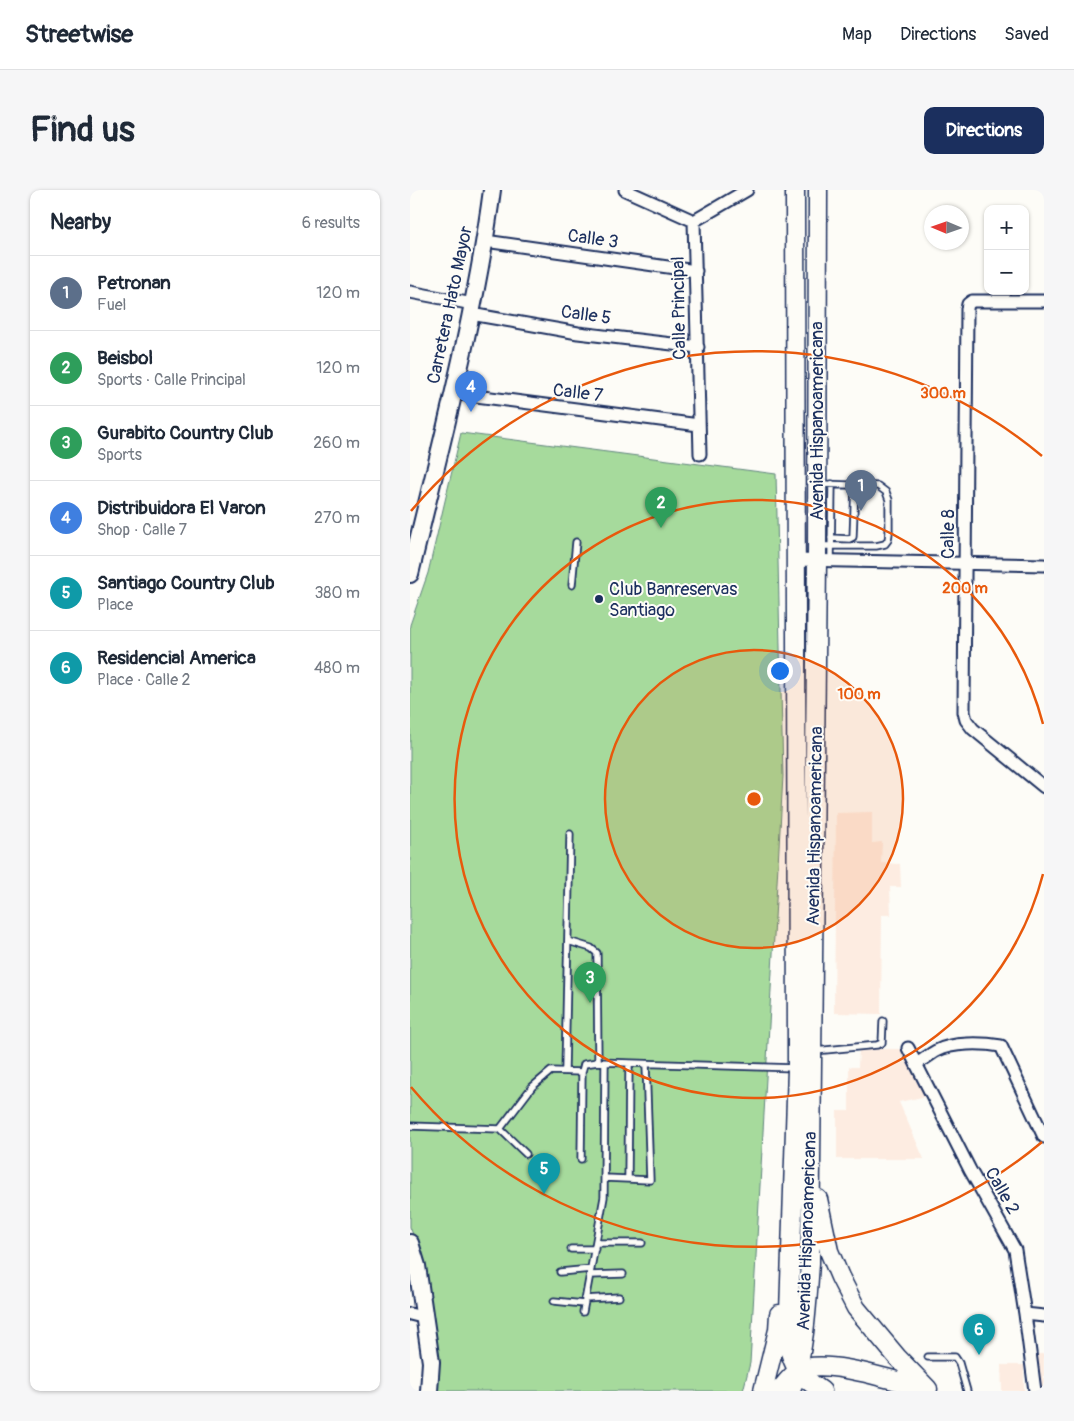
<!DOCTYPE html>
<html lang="en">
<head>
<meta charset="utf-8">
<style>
  body { margin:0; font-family:Pangolin,sans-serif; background:#f6f6f7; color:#1f2937 }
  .controls { position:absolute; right:15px; top:15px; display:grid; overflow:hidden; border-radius:10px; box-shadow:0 1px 4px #0004 }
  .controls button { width:45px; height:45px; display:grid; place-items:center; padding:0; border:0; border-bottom:1px solid #e0e1e3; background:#fff; color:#1f2937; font:25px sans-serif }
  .compass { position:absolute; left:514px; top:15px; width:45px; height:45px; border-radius:50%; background:#fff; box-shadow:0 1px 4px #0004; rotate:272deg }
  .you { position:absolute; left:369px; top:480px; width:18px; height:18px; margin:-12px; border:4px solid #fff; border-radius:50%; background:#1a73e8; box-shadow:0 0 0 8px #1a73e833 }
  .badge { display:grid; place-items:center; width:32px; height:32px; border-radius:50%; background:#1b2f5e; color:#fff; font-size:16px; font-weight:700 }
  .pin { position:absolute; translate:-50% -41px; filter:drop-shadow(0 1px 2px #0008) }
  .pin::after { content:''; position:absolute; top:26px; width:18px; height:15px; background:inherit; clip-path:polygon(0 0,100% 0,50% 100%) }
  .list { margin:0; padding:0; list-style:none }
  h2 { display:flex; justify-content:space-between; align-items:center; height:65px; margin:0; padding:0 20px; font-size:21px }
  h2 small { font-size:16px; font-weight:400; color:#747a83 }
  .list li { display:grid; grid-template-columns:32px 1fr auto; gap:15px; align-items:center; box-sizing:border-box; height:75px; padding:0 20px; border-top:1px solid #e0e1e3 }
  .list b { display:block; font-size:19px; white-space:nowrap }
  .list p { margin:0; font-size:16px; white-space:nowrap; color:#747a83 }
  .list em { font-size:16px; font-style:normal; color:#747a83 }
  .map { position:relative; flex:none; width:634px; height:1201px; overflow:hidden; border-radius:10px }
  header { display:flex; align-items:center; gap:30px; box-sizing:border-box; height:70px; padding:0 25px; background:#fff; border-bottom:1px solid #e0e1e3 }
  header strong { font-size:24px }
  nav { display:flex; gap:28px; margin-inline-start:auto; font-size:18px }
  .intro { display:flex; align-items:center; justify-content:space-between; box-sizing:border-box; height:120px; padding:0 30px }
  h1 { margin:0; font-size:35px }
  .button { padding:12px 22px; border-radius:10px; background:#1b2f5e; color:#fff; font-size:18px; font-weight:700 }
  main { display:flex; gap:30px; padding:0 30px }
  aside { flex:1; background:#fff; border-radius:10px; box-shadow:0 1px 4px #0004 }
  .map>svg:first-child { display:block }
</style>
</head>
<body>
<header>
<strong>Streetwise</strong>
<nav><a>Map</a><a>Directions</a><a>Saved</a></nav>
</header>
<div class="intro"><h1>Find us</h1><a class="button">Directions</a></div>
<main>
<aside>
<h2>Nearby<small>6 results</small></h2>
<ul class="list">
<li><span class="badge" style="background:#5c6f8a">1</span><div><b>Petronan</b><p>Fuel</p></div><em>120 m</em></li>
<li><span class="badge" style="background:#2e9e5b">2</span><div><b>Beisbol</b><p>Sports · Calle Principal</p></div><em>120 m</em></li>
<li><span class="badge" style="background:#2e9e5b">3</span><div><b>Gurabito Country Club</b><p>Sports</p></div><em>260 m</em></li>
<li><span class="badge" style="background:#3f7fe0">4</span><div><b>Distribuidora El Varon</b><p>Shop · Calle 7</p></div><em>270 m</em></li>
<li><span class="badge" style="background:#0f9aa8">5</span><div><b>Santiago Country Club</b><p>Place</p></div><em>380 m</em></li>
<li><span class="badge" style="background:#0f9aa8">6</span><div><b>Residencial America</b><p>Place · Calle 2</p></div><em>480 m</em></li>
</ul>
</aside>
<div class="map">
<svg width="634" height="1201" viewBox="0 0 634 1201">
  <rect width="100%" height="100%" fill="#fdfcf7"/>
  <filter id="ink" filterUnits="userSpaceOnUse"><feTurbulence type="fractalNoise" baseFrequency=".02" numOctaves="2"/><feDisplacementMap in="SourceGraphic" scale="10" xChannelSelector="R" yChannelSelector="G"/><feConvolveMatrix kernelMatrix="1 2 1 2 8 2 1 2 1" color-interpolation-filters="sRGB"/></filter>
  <g filter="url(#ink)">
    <path fill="#fdece1" d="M462 622V653L472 652 471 673 490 674 491 697H480L481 725H472L471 824 424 823 426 623Z
      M449 859H494L517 906 489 912 514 969H427V921H439V877H448Z
      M625 1164H634V1201H632Z
      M591 1175H614V1201H592Z"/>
    <path fill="#a6da9c" stroke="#60847d" d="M51 243 366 284 373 586 340 1173 333 1201H25L4 1047 0 1037V435L18 383Z"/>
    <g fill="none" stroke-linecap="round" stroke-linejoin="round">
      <defs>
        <path id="lane" d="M421 348 439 349 443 347 445 296
          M409 356H466L475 354 478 350 479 343V310L476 302 468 296 410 294
          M421 371 422 294
          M162 395 166 352
          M158 751 181 758 187 763 188 872
          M405 861 467 855 472 853 473 831
          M155 881 160 644
          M0 936 90 939 116 964
          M90 939 122 897 141 881 172 882
          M171 969 172 882 174 874 188 872 385 878
          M195 988 240 990 236 874
          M218 989 219 873
          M186 1053H232
          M161 1059H185
          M150 1082 181 1079
          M180 1085 213 1084
          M175 1109 209 1107
          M144 1111 174 1114
          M173 1122 194 1007 195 873
          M518 1167H545L549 1173 557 1201"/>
        <path id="street" d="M215 0 284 31
          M284 31 290 264
          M284 31 337 0
          M75 51 286 81
          M0 102 63 114
          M634 111H562L558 114 557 119 554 522 556 530 563 539 634 597
          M61 124 168 143 288 157
          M43 203 289 235
          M385 370 634 375
          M498 858 560 980 605 1060 615 1124 625 1201
          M506 874C513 870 519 865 526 861 542 852 573 853 591 856L634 947
          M0 1124 16 1128
          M615 1124 634 1126"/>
        <path id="secondary" d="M0 384C30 257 65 130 82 0
          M0 1053 7 1076 21 1172 19 1201"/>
        <path id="primary" d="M385 0 387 878 378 1153C383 1179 390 1186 412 1201
          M408 1009 419 1061 430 1087 446 1118 487 1167 518 1199
          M353 1201 368 1140 369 1124
          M369 1201C374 1195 381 1185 388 1181 413 1166 488 1192 517 1199
          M381 1201C395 1160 397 1116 400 1073L407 370 408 0"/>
      </defs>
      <use href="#lane" stroke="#1b2f5e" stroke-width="9"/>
      <use href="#street" stroke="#1b2f5e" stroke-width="15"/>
      <use href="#secondary" stroke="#1b2f5e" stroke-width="20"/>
      <use href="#primary" stroke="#1b2f5e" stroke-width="21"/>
      <use href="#lane" stroke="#fdfcf7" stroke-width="5.5"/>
      <use href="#street" stroke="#fdfcf7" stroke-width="11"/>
      <use href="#secondary" stroke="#fdfcf7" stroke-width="16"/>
      <use href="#primary" stroke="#fdfcf7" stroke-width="18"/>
    </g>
  </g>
  <circle cx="344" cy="609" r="149" fill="#e8590c" fill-opacity=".12"/>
  <g fill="none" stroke="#e8590c" stroke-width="2.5">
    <circle cx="344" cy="609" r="149"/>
    <path d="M633 684A299 299 0 1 1 633 534"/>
    <path d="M632 952A448 448 0 0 1 1 897M1 321A448 448 0 0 1 632 266"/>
  </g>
  <circle fill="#1b2f5e" stroke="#fdfcf7" stroke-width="2" cx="189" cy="409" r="5"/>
  <g text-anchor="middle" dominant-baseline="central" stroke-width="4" stroke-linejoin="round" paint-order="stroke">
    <g font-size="18" fill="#1b2f5e" stroke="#fdfcf7">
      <text transform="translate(183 49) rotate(8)">Calle 3</text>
      <text transform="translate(40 115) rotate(-78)">Carretera Hato Mayor</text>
      <text transform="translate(269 118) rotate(-91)">Calle Principal</text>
      <text transform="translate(176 125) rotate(8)">Calle 5</text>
      <text transform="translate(168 203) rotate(7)">Calle 7</text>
      <text transform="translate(407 231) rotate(-90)">Avenida Hispanoamericana</text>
      <text transform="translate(538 344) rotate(-90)">Calle 8</text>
      <text transform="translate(405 636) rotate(-89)">Avenida Hispanoamericana</text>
      <text transform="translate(592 1001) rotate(61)">Calle 2</text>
      <text transform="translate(397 1041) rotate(-88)">Avenida Hispanoamericana</text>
    </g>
    <g font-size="18" fill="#1b2f5e" stroke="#fdfcf7" text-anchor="start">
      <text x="199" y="399">Club Banreservas<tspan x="199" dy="21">Santiago</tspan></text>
    </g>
  </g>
  <circle cx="344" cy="609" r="8" fill="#e8590c" stroke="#fdfcf7" stroke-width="2.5"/>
  <g font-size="15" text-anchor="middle" font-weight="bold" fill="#e8590c" stroke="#fdfcf7" stroke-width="4" stroke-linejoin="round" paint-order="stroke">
    <text x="533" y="208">300 m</text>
    <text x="555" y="403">200 m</text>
    <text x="449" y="509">100 m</text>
  </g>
</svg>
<div class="controls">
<button>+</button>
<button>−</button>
</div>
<svg class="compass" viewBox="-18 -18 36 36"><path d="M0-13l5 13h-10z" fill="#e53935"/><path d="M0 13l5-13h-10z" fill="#747a83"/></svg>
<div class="you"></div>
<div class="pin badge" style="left:451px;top:321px;background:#5c6f8a">1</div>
<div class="pin badge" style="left:251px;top:338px;background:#2e9e5b">2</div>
<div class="pin badge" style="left:180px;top:813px;background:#2e9e5b">3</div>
<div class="pin badge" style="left:61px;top:222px;background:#3f7fe0">4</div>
<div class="pin badge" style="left:134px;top:1004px;background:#0f9aa8">5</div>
<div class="pin badge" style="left:569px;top:1165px;background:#0f9aa8">6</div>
</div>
</main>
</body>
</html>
